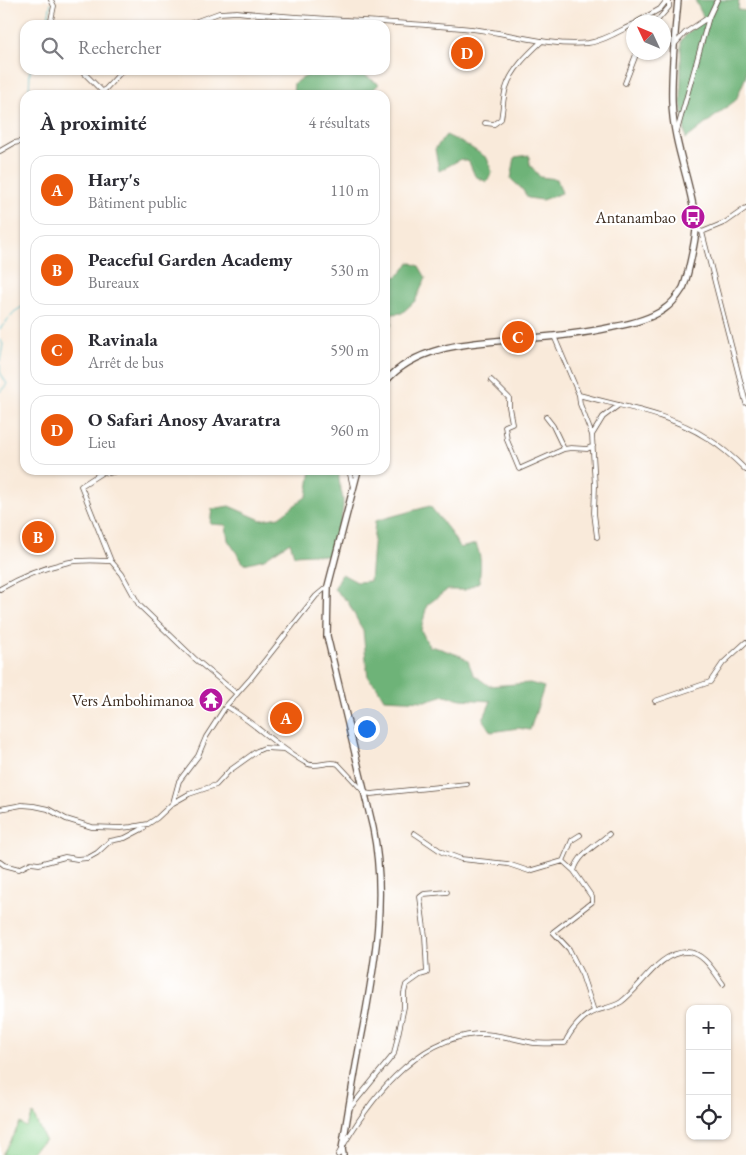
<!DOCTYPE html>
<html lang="fr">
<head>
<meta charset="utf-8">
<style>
  body { margin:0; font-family:"EB Garamond",serif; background:#f7f7f7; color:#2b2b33 }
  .controls { position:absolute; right:15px; bottom:15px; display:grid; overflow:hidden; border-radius:10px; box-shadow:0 1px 4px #0004 }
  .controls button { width:45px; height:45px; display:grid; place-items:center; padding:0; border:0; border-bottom:1px solid #e1e1e2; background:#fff; color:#2b2b33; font:25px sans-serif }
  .compass { position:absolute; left:626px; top:15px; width:45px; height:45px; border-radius:50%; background:#fff; box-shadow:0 1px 4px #0004; rotate:314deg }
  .you { position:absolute; left:366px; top:728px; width:18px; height:18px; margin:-12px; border:4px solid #fff; border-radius:50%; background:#1a73e8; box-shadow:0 0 0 8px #1a73e833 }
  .badge { display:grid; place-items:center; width:32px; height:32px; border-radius:50%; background:#ea580c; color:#fff; font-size:16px; font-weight:700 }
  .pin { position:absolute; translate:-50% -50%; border:2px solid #fff; box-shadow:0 1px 5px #0006 }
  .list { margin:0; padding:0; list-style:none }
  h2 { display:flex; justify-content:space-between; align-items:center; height:65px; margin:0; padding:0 20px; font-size:21px }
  h2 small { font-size:16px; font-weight:400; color:#7c7c81 }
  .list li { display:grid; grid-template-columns:32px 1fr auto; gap:15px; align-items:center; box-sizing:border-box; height:70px; margin:0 10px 10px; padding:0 10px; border:1px solid #e1e1e2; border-radius:15px }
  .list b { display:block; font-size:19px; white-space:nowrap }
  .list p { margin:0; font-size:16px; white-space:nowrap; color:#7c7c81 }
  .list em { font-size:16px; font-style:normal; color:#7c7c81 }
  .icon { flex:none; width:28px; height:28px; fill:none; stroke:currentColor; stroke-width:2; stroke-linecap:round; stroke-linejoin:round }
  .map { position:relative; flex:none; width:746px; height:1155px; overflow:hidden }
  .search { position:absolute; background:#fff; box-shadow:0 1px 4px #0004; left:20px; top:20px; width:370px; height:55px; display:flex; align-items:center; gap:12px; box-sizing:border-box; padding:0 18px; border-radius:15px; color:#7c7c81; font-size:19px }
  .panel { position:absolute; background:#fff; box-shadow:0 1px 4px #0004; left:20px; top:90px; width:370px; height:385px; border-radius:15px }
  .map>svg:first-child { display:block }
</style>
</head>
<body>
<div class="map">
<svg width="746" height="1155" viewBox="0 0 746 1155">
  <rect width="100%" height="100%" fill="#fff"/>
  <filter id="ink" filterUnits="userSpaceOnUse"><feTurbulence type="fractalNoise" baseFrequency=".02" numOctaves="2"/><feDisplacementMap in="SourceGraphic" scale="10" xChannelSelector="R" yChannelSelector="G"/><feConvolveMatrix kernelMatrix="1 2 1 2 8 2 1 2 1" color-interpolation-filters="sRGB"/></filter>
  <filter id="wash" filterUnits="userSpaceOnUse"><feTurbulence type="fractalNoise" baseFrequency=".0096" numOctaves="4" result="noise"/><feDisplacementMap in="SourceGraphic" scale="20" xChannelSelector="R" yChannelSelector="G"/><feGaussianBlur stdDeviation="1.12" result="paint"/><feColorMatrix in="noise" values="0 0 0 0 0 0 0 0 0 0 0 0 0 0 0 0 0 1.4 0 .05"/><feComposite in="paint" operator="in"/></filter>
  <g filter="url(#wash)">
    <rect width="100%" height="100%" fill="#f9eada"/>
    <path fill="#89d18c" stroke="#627e55" d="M33 1114 45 1140 27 1155H2L20 1123 26 1127Z"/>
    <path fill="#6eb378" stroke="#546e4b" d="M695 0H739L738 10 746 11V76L736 100 686 139 681 103V40L704 18Z
      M317 70H356L379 84 368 95H293L294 83Z
      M446 135 467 145 487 158 492 172 487 182 475 176 469 162 461 159 439 171 435 149Z
      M529 155 530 165 540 177 557 179 562 193 542 200 528 198 522 189 511 179 515 157Z
      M409 262 419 266 426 278 415 301 402 313 392 314 391 326 385 327V278C398 279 403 272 409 262Z
      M311 470H340C336 481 344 493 343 506 342 522 335 541 330 557L313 554 294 555 290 542 264 559 244 564 228 540 226 525 210 524 212 509 229 506 261 520 279 517 307 496Z
      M430 506 449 530 460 548 476 544C482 559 481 566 479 582L465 590H447L427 605 421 630 429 646 441 649 461 656 468 661 473 674 489 686 530 683 544 687 530 730 518 728 491 732 483 720 491 701 461 699 445 695 425 701 384 699 377 687 368 678 363 631 348 602 334 589 342 574 357 582 370 581 375 521Z"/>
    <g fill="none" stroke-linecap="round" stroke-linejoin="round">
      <path stroke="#4ab8c3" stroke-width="1" d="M47 25 51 3
        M29 95 30 70
        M0 329 14 312 25 305
        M0 340 3 344 0 361
        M0 365V372L7 384 0 392"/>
    </g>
  </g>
  <g filter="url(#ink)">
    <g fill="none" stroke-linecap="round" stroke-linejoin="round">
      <defs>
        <path id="street" d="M637 22 660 9 667 0
          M656 22 669 7V0
          M50 25 54 6 51 0
          M186 25 219 13 237 12C315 20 393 21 472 29 510 33 549 47 588 43 604 41 619 31 634 24
          M674 45 685 33 709 17
          M81 70 103 92
          M625 83 637 52
          M100 95 123 70
          M485 123 494 124 501 119C503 109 503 98 506 88 512 69 528 54 542 41
          M677 131 709 17 717 0
          M0 151 14 143 25 141
          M696 228 702 232 746 403
          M702 232 726 222 746 208
          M554 336 579 395C622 407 669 413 707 438 722 447 734 458 746 470
          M491 380 509 398V407L512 423 505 426 507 440 519 469 564 449 571 448 587 449 593 446
          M579 395 580 404 592 435 595 486 594 513 597 537
          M546 417 553 426 564 449
          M592 435 603 417 619 405
          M120 470 109 473 103 472 81 486 111 561 122 574 139 605 194 658 237 694
          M349 470 353 487
          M0 589C19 578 43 568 65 563 80 559 96 561 111 561
          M655 701 710 682 723 663 746 642
          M226 706C255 723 278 748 308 764 317 768 329 760 338 764L365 793 371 794 467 784
          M173 803 189 794 216 785 229 771 257 751 264 748 283 749
          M0 809 22 805 34 806 48 809 66 819 92 827 121 828 131 827 148 824 157 818 173 803 179 781 198 756 206 737 226 706 251 678 316 596 328 586
          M414 833 442 852 461 859 508 864 529 871 563 861
          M0 862 4 865 19 869 31 863 39 864 65 857 77 859 88 858 97 853 110 841 125 838 144 828
          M574 871 563 861 572 840 580 835
          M594 1011 582 975 569 949 553 932 592 902V897L574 871C579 853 596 846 609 834
          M350 1108 394 1054 404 1007V993L406 985 420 975 427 973 425 936 420 897 424 894 447 892
          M338 1155C366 1104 414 1038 478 1034 497 1033 516 1040 534 1043 544 1044 555 1043 565 1043 570 1031 584 1014 596 1011 605 1008 613 1007 621 1002 642 987 658 952 687 952 704 952 714 972 723 984"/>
        <path id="secondary" d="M385 382C417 344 473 343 519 339 550 337 582 334 613 327 630 324 648 320 663 310 671 305 678 296 683 288 687 279 697 235 696 225 692 184 673 145 672 102 671 68 675 34 678 0
          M343 1155 342 1149C349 1108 355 1068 363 1028 375 962 387 896 373 828L327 636 328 586 358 470"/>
      </defs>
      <use href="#street" stroke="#58473a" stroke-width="5.5"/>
      <use href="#secondary" stroke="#58473a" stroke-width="8"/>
      <use href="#street" stroke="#fff" stroke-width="4"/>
      <use href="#secondary" stroke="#fff" stroke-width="5.5"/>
    </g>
  </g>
  <defs>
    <symbol id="bus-disc" viewBox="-11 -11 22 22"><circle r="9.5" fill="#b5179e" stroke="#fff"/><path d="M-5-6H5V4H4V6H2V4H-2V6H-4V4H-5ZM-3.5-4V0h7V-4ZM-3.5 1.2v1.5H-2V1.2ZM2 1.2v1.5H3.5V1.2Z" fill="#fff"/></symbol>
    <symbol id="temple-disc" viewBox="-11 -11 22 22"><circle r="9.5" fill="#b5179e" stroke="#fff"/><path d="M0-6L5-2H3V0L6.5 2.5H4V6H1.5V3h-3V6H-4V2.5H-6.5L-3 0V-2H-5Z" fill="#fff"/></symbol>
  </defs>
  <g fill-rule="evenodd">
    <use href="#bus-disc" x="679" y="203" width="28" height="28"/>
    <use href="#temple-disc" x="197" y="686" width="28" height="28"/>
  </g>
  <g text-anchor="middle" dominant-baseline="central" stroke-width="4.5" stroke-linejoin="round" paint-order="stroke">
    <g font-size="16" fill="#3b2a1e" stroke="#fff" text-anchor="end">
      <text x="676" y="217">Antanambao</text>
      <text x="194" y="700">Vers Ambohimanoa</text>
    </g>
  </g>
</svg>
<div class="controls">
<button>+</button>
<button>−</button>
<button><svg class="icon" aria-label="locate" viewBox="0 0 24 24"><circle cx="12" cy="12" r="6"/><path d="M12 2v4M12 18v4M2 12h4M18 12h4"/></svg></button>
</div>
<svg class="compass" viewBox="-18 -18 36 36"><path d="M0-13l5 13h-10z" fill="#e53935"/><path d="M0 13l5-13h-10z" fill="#7c7c81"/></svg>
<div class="you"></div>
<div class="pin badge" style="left:286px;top:718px">A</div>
<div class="pin badge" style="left:38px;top:537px">B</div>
<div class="pin badge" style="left:518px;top:337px">C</div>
<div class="pin badge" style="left:467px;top:53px">D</div>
<div class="search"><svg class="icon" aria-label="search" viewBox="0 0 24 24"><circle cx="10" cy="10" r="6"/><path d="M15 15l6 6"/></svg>Rechercher</div>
<section class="panel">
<h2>À proximité<small>4 résultats</small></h2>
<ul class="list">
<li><span class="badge">A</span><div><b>Hary's</b><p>Bâtiment public</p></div><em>110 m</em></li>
<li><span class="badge">B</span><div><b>Peaceful Garden Academy</b><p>Bureaux</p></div><em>530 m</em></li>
<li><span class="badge">C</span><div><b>Ravinala</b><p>Arrêt de bus</p></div><em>590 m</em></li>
<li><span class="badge">D</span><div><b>O Safari Anosy Avaratra</b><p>Lieu</p></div><em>960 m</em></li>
</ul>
</section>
</div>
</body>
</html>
